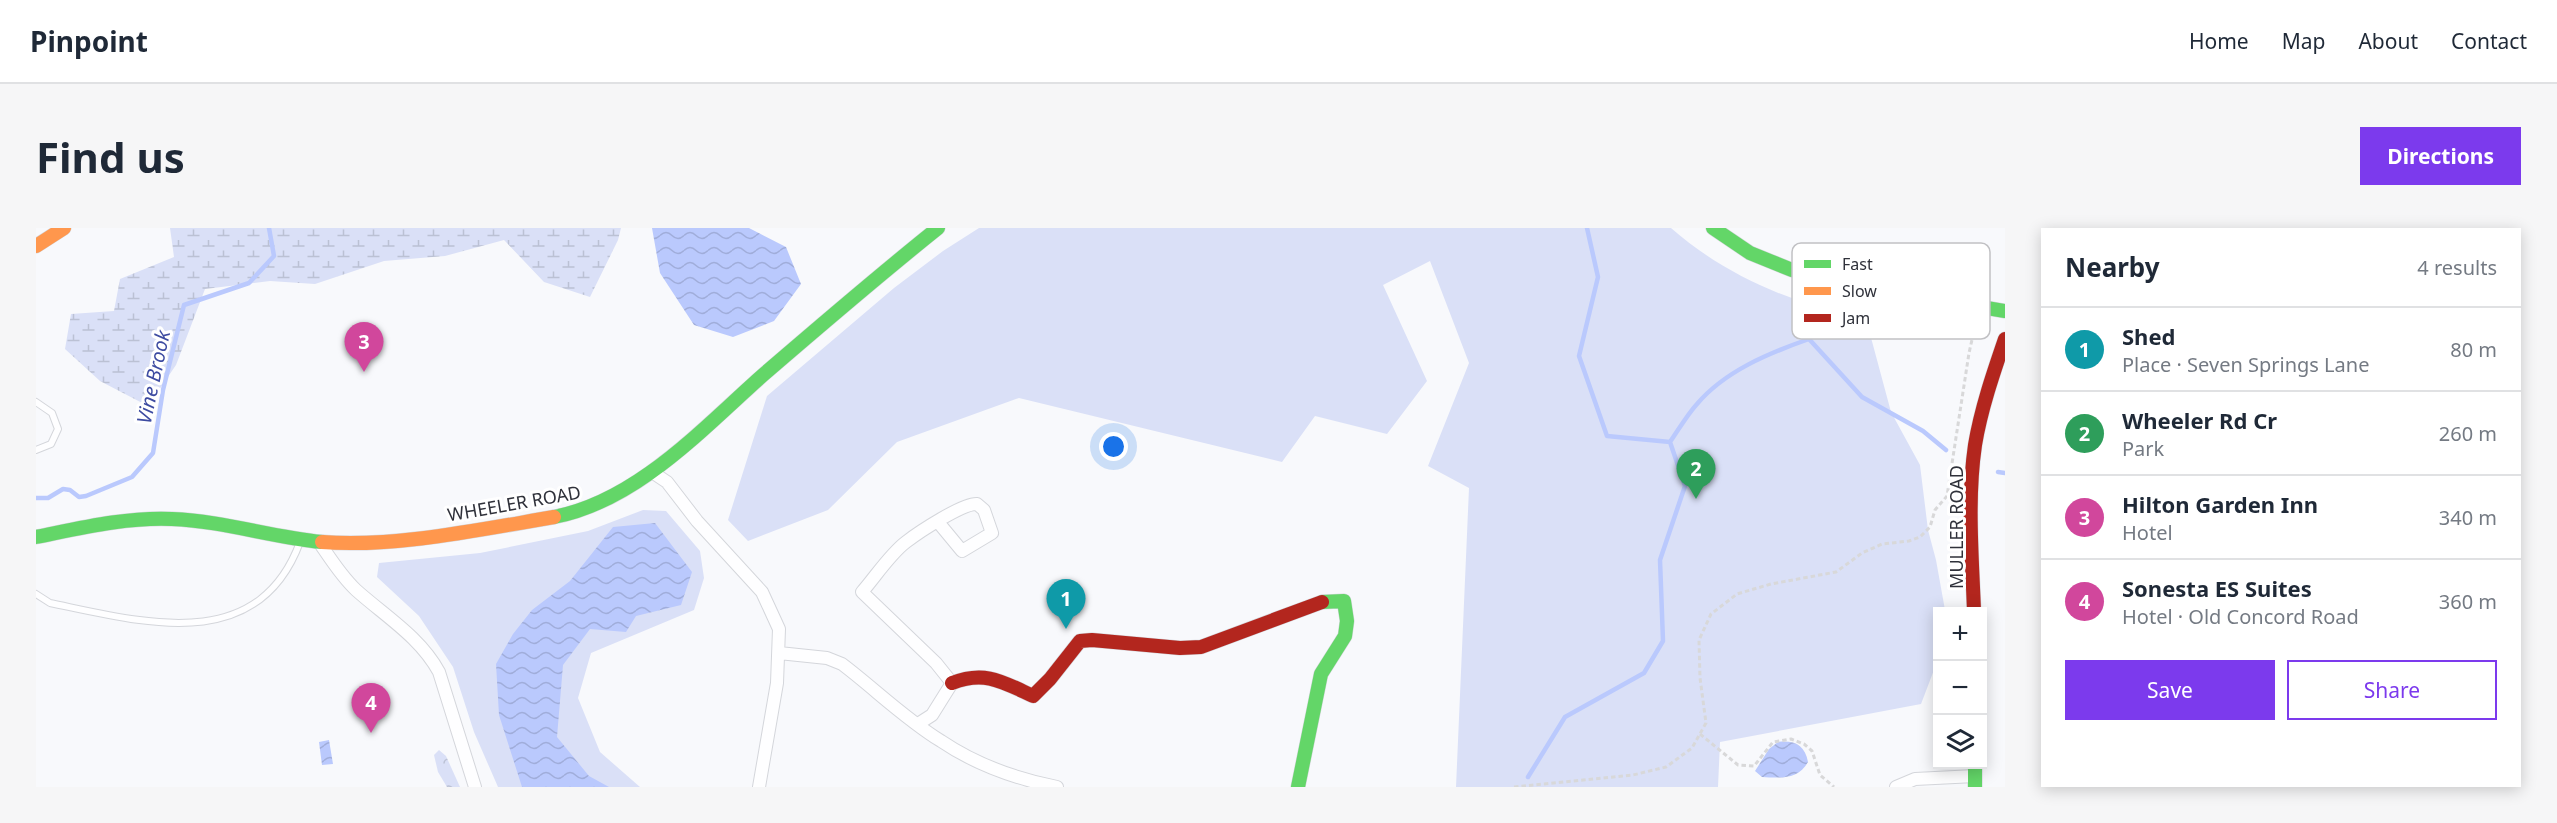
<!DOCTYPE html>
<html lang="en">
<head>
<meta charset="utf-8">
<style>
  body { margin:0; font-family:"Noto Sans",sans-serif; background:#f6f6f7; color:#1f2937 }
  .controls { position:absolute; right:18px; bottom:18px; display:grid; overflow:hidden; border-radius:0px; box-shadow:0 3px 15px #0003 }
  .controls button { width:54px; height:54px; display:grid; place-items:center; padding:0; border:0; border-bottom:2px solid #e0e1e3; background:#fff; color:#1f2937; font:30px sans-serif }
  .you { position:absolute; left:1078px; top:219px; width:21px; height:21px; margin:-15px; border:4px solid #fff; border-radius:50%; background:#1a73e8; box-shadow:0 0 0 9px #1a73e833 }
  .badge { display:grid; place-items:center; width:39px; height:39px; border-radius:50%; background:#7c3aed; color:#fff; font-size:20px; font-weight:700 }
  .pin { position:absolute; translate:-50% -50px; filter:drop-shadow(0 2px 3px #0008) }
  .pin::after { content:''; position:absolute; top:32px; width:21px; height:18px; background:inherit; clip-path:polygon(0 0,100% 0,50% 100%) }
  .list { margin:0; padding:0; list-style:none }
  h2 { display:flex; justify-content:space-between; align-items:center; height:78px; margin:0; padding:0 24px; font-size:26px }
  h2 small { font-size:20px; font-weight:400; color:#747a83 }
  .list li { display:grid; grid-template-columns:39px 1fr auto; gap:18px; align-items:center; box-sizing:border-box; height:84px; padding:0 24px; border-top:2px solid #e0e1e3 }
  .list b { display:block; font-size:22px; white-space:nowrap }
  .list p { margin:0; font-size:20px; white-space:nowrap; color:#747a83 }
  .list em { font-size:20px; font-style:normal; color:#747a83 }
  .actions { display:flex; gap:12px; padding:18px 24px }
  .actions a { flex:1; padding:14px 0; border:2px solid #7c3aed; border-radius:0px; text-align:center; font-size:21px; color:#7c3aed }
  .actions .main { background:#7c3aed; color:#fff }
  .icon { flex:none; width:33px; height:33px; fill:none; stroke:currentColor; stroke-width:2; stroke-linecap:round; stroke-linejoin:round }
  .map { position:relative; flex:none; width:1969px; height:559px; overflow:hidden; border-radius:0px }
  header { display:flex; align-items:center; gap:36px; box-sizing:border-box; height:84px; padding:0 30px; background:#fff; border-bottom:2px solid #e0e1e3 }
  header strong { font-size:28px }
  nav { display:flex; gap:33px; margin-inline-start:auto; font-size:21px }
  .intro { display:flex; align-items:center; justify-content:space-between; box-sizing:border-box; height:144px; padding:0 36px }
  h1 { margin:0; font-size:42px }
  .button { padding:15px 27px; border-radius:0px; background:#7c3aed; color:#fff; font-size:21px; font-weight:700 }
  main { display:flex; gap:36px; padding:0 36px }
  aside { flex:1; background:#fff; border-radius:0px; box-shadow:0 3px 15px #0003 }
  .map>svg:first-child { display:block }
</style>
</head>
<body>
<header>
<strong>Pinpoint</strong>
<nav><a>Home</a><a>Map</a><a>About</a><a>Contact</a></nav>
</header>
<div class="intro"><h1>Find us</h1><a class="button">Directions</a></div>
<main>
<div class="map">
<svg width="1969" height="559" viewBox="0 0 1969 559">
  <defs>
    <pattern id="forest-crowns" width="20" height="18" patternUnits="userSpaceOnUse" patternTransform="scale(1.5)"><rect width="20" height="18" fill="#dae0f7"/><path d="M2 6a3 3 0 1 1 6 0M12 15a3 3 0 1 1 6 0" fill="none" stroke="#bbc1d4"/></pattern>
    <pattern id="wetland-marsh" width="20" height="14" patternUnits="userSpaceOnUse" patternTransform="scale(1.5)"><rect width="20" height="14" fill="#dae0f7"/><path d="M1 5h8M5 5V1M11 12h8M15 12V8" fill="none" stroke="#bbc1d4"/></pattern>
    <pattern id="water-waves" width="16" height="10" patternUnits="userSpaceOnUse" patternTransform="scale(1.5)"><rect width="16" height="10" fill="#bac9fd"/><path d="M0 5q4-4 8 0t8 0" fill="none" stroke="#a0adda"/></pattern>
  </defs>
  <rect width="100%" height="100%" fill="#f8f9fc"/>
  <path fill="#dae0f7" d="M943 0H1635C1691 49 1758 76 1830 91L1855 184 1884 237 1892 302 1900 332 1909 382 1902 383 1901 434 1885 476 1684 514 1682 559H1420L1433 260 1392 238 1433 135 1394 33 1347 57 1391 153 1351 206 1279 188 1246 234 983 170 861 214 792 282 712 313 692 292 731 168 858 60 907 23Z
    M607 282 630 283 664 323 668 350 658 382 555 425 542 470 564 524 604 559H462L438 504 417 439 383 388 341 349 343 335 444 325 552 303Z"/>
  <path fill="url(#forest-crowns)" d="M403 522 410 528 424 559H411L402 544 398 527Z"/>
  <path fill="url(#wetland-marsh)" d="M134 0H585L582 12 554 69 508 54 468 12 409 28 348 33 279 56 234 53 169 61 140 137 112 178 64 153 29 121 35 86 78 83 84 51 138 29Z"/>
  <path fill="url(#water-waves)" d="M713 0 750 19 765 56 738 93 697 109 658 97 624 45 616 0Z
    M619 295 656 344 645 377 600 388 590 404 554 401 527 437 521 509 553 548 573 559H486L463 487 460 436 477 406 496 382 534 353 577 299Z
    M293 512 297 536 286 537 283 514Z
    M1742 514C1758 512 1769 517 1772 534 1762 552 1744 550 1726 549L1719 543 1733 521Z"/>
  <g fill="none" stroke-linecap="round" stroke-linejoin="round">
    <path stroke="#bac9fd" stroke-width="4.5" d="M1551 0 1562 49 1543 128 1571 208 1634 214
      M1634 214C1643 201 1651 187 1661 176 1689 143 1733 125 1773 111L1826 169 1887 203 1910 222
      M1962 244 1969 245
      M0 270H12L27 261 34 262 43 269 50 268 96 249 117 225 127 162 148 77 213 55 238 28 233 0
      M1492 549 1529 489 1608 445 1627 413 1624 332 1649 258 1634 214"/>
    <defs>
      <path id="lane" d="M0 174 16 185 22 201 15 216 0 222
        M0 366 14 375C106 394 222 428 264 314"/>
      <path id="street" d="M616 244 631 254 661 293 726 364 743 401 741 455 723 559
        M283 314C294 330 305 348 320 362 349 388 384 409 403 444L439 559
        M743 425 791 430 806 436C839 461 869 491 905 513 939 536 981 551 1021 559
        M882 496 896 487 916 455 900 435 826 364C840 348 854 326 870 314 883 304 927 275 941 276L948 282 956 305 926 323 902 294
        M1860 559 1879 551 1939 548"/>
      <path id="fast" d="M1677 0 1714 25 1756 42 1814 50 1846 62 1969 83
        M518 289C601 273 666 201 727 147 785 97 842 48 902 0
        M0 309C45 300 90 289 136 291 187 293 235 309 286 314
        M1939 536V559
        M1262 559 1285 446 1309 408 1311 393 1308 373 1286 374"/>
      <path id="slow" d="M0 18 28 0
        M286 314C357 320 447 301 518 289"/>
      <path id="jam" d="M1938 383C1936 328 1931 272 1939 217 1945 181 1957 146 1969 111
        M916 455C949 442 967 454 997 468L1014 451 1044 413 1056 412 1144 420 1165 419 1286 374"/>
    </defs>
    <use href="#lane" stroke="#d4d6db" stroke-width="8"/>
    <use href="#street" stroke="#d4d6db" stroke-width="14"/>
    <use href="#fast" stroke="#d4d6db" stroke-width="15"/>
    <use href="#slow" stroke="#d4d6db" stroke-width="15"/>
    <use href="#jam" stroke="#d4d6db" stroke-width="15"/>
    <path stroke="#d8d8d9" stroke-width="3" stroke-dasharray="4.5 3" stroke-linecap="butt" d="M1664 506 1702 537 1718 538 1737 514 1755 511 1768 516 1776 523 1784 547 1798 559
      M1478 559 1597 547 1630 539 1656 520 1670 495 1664 450 1663 412 1675 386 1701 366 1735 356 1800 344 1826 325 1846 316 1873 313 1884 309 1894 299 1899 282 1911 268 1933 125 1940 94"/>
    <use href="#lane" stroke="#fefeff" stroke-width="6"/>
    <use href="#street" stroke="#fefeff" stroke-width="12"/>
    <use href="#fast" stroke="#63d668" stroke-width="14"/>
    <use href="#slow" stroke="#ff974d" stroke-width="14"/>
    <use href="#jam" stroke="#b3261e" stroke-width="14"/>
  </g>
  <g text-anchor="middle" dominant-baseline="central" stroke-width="6" stroke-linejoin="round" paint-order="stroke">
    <g font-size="18" fill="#2f313a" stroke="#fff">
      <text transform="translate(478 275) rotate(-10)">WHEELER ROAD</text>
      <text transform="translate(1920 299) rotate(-90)">MULLER ROAD</text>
    </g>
    <g font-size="20" font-style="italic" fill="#3d4ba1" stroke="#fff">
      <text transform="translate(117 149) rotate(-78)">Vine Brook</text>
    </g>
  </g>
  <rect x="1756" y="15" width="198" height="96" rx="9" fill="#fff" stroke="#c1c1c4" stroke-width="1.5"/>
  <rect x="1768" y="32" width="27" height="8" fill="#63d668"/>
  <rect x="1768" y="59" width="27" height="8" fill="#ff974d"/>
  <rect x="1768" y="86" width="27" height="8" fill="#b3261e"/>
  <g font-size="16" fill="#2f313a">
    <text x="1806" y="42">Fast</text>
    <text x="1806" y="69">Slow</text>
    <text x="1806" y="96">Jam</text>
  </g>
</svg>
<div class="controls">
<button>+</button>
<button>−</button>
<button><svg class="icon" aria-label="layers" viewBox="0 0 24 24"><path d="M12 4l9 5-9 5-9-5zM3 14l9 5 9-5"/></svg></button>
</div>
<div class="you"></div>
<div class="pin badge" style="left:1030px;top:401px;background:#0f9aa8">1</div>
<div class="pin badge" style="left:1660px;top:271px;background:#2e9e5b">2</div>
<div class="pin badge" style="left:328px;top:144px;background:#d1479c">3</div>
<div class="pin badge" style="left:335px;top:505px;background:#d1479c">4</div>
</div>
<aside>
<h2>Nearby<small>4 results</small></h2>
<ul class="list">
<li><span class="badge" style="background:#0f9aa8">1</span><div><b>Shed</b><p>Place · Seven Springs Lane</p></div><em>80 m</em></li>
<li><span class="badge" style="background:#2e9e5b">2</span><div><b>Wheeler Rd Cr</b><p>Park</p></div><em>260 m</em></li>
<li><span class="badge" style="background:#d1479c">3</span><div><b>Hilton Garden Inn</b><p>Hotel</p></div><em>340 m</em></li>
<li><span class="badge" style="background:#d1479c">4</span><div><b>Sonesta ES Suites</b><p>Hotel · Old Concord Road</p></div><em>360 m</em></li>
</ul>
<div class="actions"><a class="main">Save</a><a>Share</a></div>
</aside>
</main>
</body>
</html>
